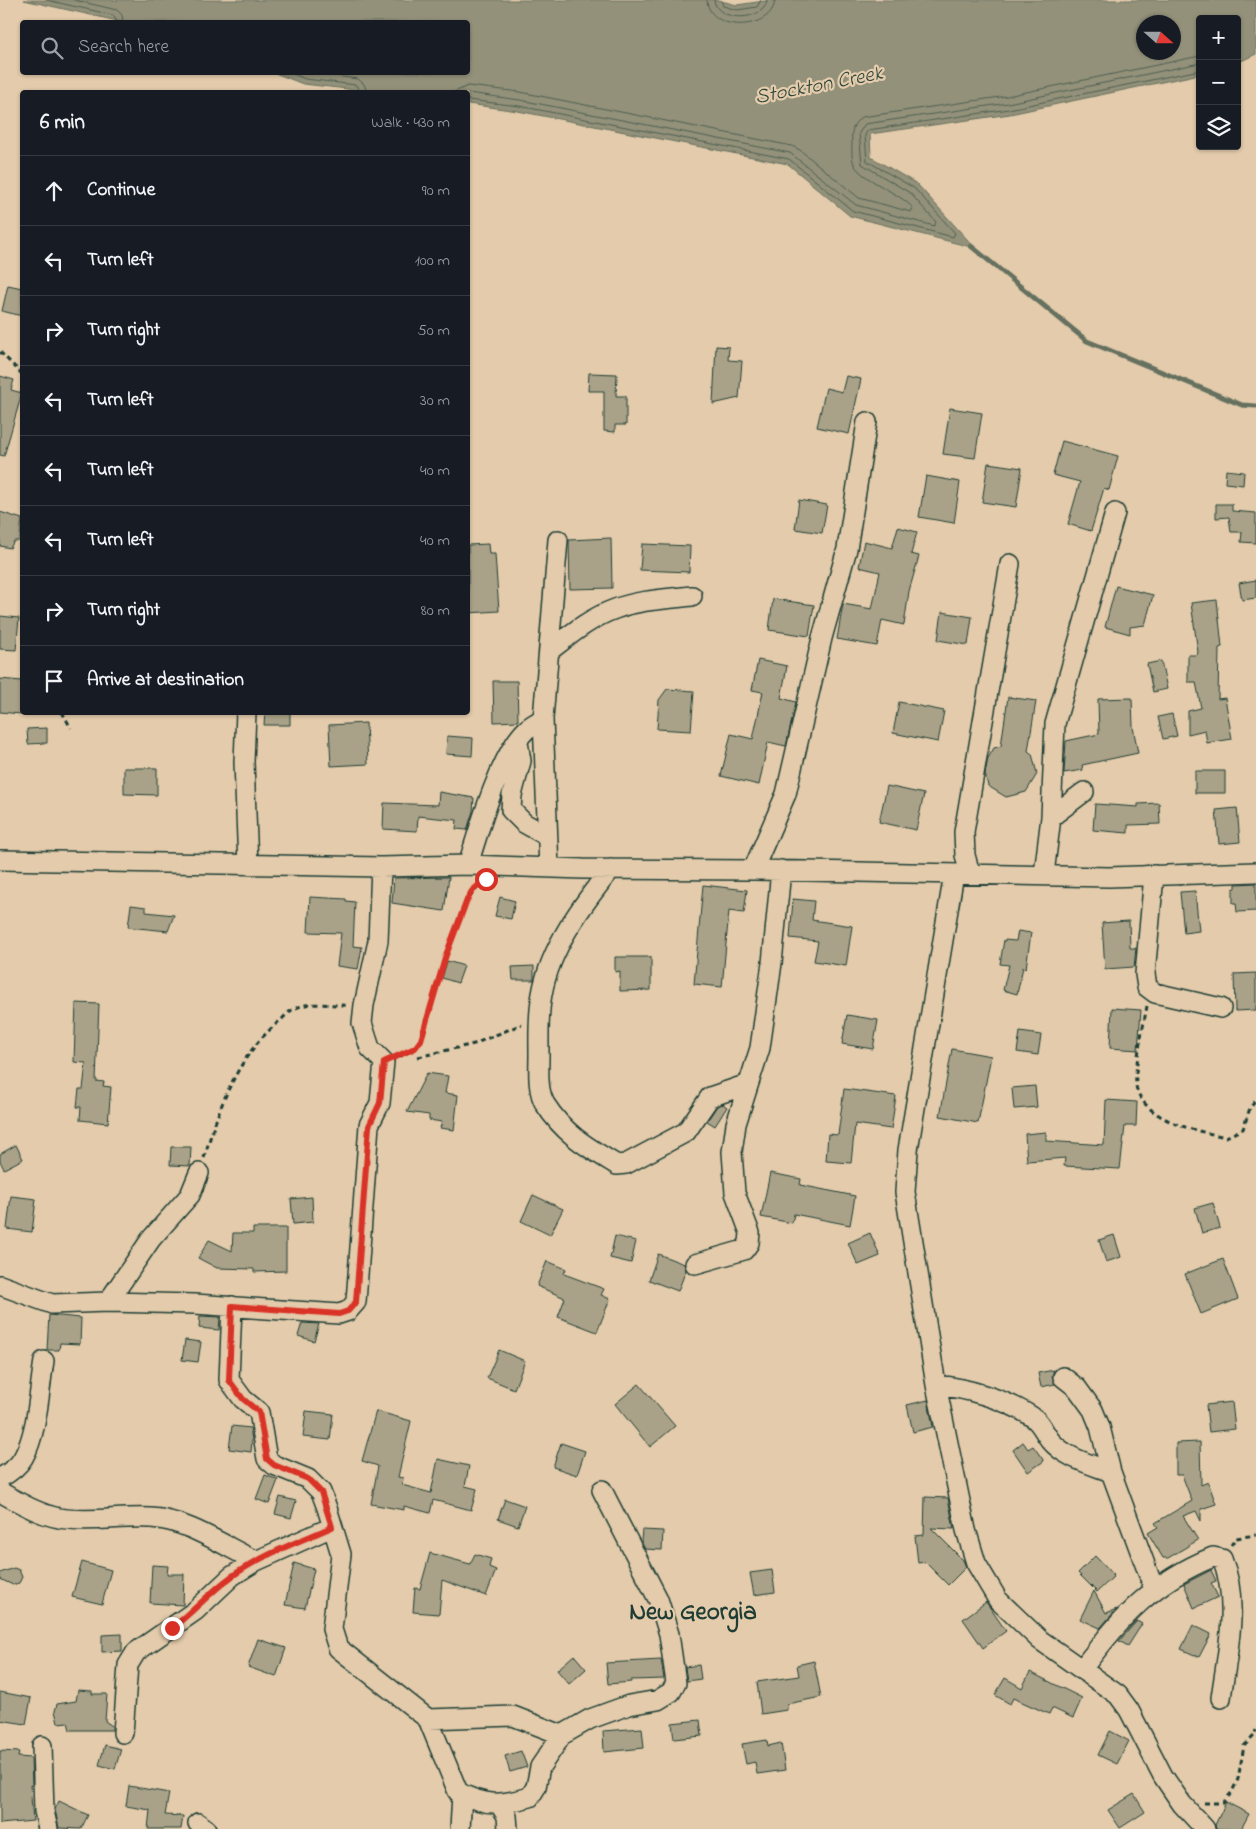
<!DOCTYPE html>
<html lang="en">
<head>
<meta charset="utf-8">
<style>
  body { margin:0; font-family:"Indie Flower",sans-serif; background:#242831; color:#f1f3f6 }
  .controls { position:absolute; right:15px; top:15px; display:grid; overflow:hidden; border-radius:5px; box-shadow:0 1px 4px #0004 }
  .controls button { width:45px; height:45px; display:grid; place-items:center; padding:0; border:0; border-bottom:1px solid #363941; background:#171b24; color:#f1f3f6; font:25px sans-serif }
  .compass { position:absolute; left:1136px; top:15px; width:45px; height:45px; border-radius:50%; background:#171b24; box-shadow:0 1px 4px #0004; rotate:111deg }
  .stop { position:absolute; width:15px; height:15px; margin:-11px; border:4px solid #d93025; border-radius:50%; background:#fff }
  .stop.end { background:#d93025; border-color:#fff; box-shadow:0 1px 5px #0008 }
  .list { margin:0; padding:0; list-style:none }
  h2 { display:flex; justify-content:space-between; align-items:center; height:65px; margin:0; padding:0 20px; font-size:21px }
  h2 small { font-size:16px; font-weight:400; color:#9ea1a6 }
  .list li { display:grid; grid-template-columns:32px 1fr auto; gap:15px; align-items:center; box-sizing:border-box; height:70px; padding:0 20px; border-top:1px solid #363941 }
  .list b { display:block; font-size:19px; white-space:nowrap }
  .list em { font-size:16px; font-style:normal; color:#9ea1a6 }
  .icon { flex:none; width:28px; height:28px; fill:none; stroke:currentColor; stroke-width:2; stroke-linecap:round; stroke-linejoin:round }
  .map { position:relative; flex:none; width:1256px; height:1829px; overflow:hidden }
  .search { position:absolute; background:#171b24; box-shadow:0 1px 4px #0004; left:20px; top:20px; width:450px; height:55px; display:flex; align-items:center; gap:12px; box-sizing:border-box; padding:0 18px; border-radius:5px; color:#9ea1a6; font-size:19px }
  .panel { position:absolute; background:#171b24; box-shadow:0 1px 4px #0004; left:20px; top:90px; width:450px; height:625px; border-radius:5px }
  .map>svg:first-child { display:block }
</style>
</head>
<body>
<div class="map">
<svg width="1256" height="1829" viewBox="0 0 1256 1829">
  <rect width="100%" height="100%" fill="#e3cbab"/>
  <filter id="ink" filterUnits="userSpaceOnUse"><feTurbulence type="fractalNoise" baseFrequency=".02" numOctaves="2"/><feDisplacementMap in="SourceGraphic" scale="10" xChannelSelector="R" yChannelSelector="G"/><feConvolveMatrix kernelMatrix="1 2 1 2 8 2 1 2 1" color-interpolation-filters="sRGB"/></filter>
  <g filter="url(#ink)">
    <path fill="#93917a" stroke="#656f5e" fill-rule="evenodd" d="M24 0H717L737 5 771 0H1256V54L1237 63V19H1200V74L1010 114 870 134 871 157 917 184 975 248 850 216 788 164 518 111 468 104V92H374L303 84 275 73 468 72V22H122ZM1144 22H1174V52H1144Z"/>
    <g fill="none" stroke-linecap="round" stroke-linejoin="round">
      <path stroke="#4d5f50" stroke-width="1" d="M46 0 113 15 117 22
        M74 0 117 10 122 15 123 22
        M707 0C708 33 773 32 775 0
        M714 0C716 23 766 22 767 0
        M721 0 723 6 737 10 757 7 761 0
        M289 72 305 79 356 85 360 92
        M306 72 358 79 364 84 367 92
        M454 92 468 86 520 92 792 146 800 150 859 198 911 212 913 208C900 193 860 179 854 164 851 157 852 148 852 141 851 130 853 123 862 117L1007 96 1200 56
        M468 93 520 100 790 153 856 205 934 226 936 222 910 193 862 164 859 133 865 124 1008 103 1200 63
        M468 100 519 106 789 159 853 211 953 237 955 233 914 188 867 161 865 135 868 130 1009 109 1200 70"/>
      <path stroke="#656f5e" stroke-width="5" d="M971 246 1087 341 1242 405 1256 406"/>
    </g>
    <path fill="#aaa288" stroke="#1f3d34" d="M8 285 22 288V316L2 311Z
      M716 346 729 347 728 360 742 361 739 398 713 404Z
      M589 373 617 374 616 396H626V425H615V432L604 431V391H588Z
      M0 376 14 380 11 390 22 393 4 456 0 455Z
      M846 376 861 379 849 434 817 427 826 388 842 392Z
      M950 408 982 413 975 458 943 454Z
      M1062 441 1118 456 1109 490 1104 488 1091 531 1068 524 1080 482 1053 475Z
      M988 463 1022 468 1016 507 982 502Z
      M1226 470 1244 472 1243 485 1225 483Z
      M926 476 960 482 954 523 919 517Z
      M799 500 827 505 822 533 795 529Z
      M1216 504H1232V511L1256 513V543L1241 542 1242 532H1231L1229 517 1216 518Z
      M0 512 22 519 20 541H14L10 548 0 546Z
      M898 527 917 532 911 554 919 556 909 591 904 625 882 620 877 646 837 639 843 604 872 609 880 572 859 567 864 541 892 548Z
      M611 538 612 588 570 589 569 540Z
      M488 544 489 554H495L499 611 468 613V545Z
      M642 544 690 546 689 572 640 570Z
      M1256 580V598L1242 600 1239 583Z
      M1116 586 1153 595 1145 625 1130 627V634L1105 627Z
      M773 599 814 605 809 636 769 630Z
      M1217 600 1222 647 1219 648 1218 699 1225 698 1232 739 1207 743 1205 730 1188 734V711L1201 708 1196 682H1188V655H1197L1198 652 1191 603Z
      M942 612 972 617 968 645 938 640Z
      M0 616 19 618 16 650 0 649Z
      M758 660 787 666 781 698 796 702 786 746 768 742 759 785 721 776 731 734 753 739 763 692 752 690Z
      M1161 661 1167 689 1153 692 1147 664Z
      M0 679 22 681 21 714 0 712Z
      M493 681H517L518 721 494 722Z
      M667 689 694 691 691 731 657 729 659 700Z
      M1008 697 1036 701 1028 751 1032 754 1037 774 1026 792 1006 797 988 786 985 774 988 758 994 748 1001 746Z
      M1132 698 1133 727 1138 753 1082 765 1083 770 1064 773 1066 741 1099 734 1098 699Z
      M899 702 944 711 938 742 893 733Z
      M265 712H290V725H264Z
      M1172 714 1177 736 1163 739 1158 717Z
      M366 723 368 764 331 766 329 725Z
      M47 728V743L28 744 27 729Z
      M447 736 473 738 472 756 446 754Z
      M124 768H157V795L124 794Z
      M1195 771H1225V793H1195Z
      M887 786 924 794 916 830 879 822Z
      M439 792 474 798 473 811 467 830 456 829 457 820 418 816 417 831 383 829 384 803 438 805Z
      M1159 803 1160 824 1128 825V833L1093 830 1095 804 1138 807V804Z
      M1237 808 1240 842 1219 844 1216 810Z
      M449 877 444 911 392 903 394 878Z
      M1256 883V911L1237 912 1236 903H1233V889L1236 888V884Z
      M703 885 747 890 744 913 729 911 722 987 694 984Z
      M1195 891 1199 931 1184 933 1180 892Z
      M310 897 346 899V901L355 902 353 946 362 947 358 969 337 966 341 933 308 932Z
      M500 897 515 901 511 919 495 916Z
      M793 899 814 901 812 920 852 926 846 966 814 961 818 941 790 938Z
      M131 905 146 907V912L174 915 168 931 128 927Z
      M1129 921 1130 948H1136L1134 967 1105 969 1102 923Z
      M1018 931 1031 933 1026 968 1023 967 1017 994 1003 990 1009 965 1000 964 1004 940 1016 941Z
      M615 957H651V990L620 991V971L615 972Z
      M447 961 464 966 458 983 442 978Z
      M534 966V980H513L512 967Z
      M1256 973V1010L1235 1011 1234 974Z
      M76 1003 99 1004 96 1081 104 1082 103 1086 111 1087 108 1123 80 1120 81 1107H77L79 1089H83L86 1063 74 1062Z
      M1112 1008 1141 1010 1138 1050 1110 1048Z
      M847 1015 878 1020 873 1049 842 1044Z
      M1020 1032 1041 1035 1038 1055 1017 1052Z
      M952 1049 991 1056 978 1123 940 1116Z
      M427 1073 448 1076 445 1093 458 1095 454 1130 440 1128 442 1122 429 1120V1115L407 1112Z
      M1035 1086 1037 1107 1014 1109 1012 1088Z
      M844 1089 896 1096 891 1129 855 1124 851 1163 826 1161 828 1134 838 1135Z
      M1106 1100 1137 1102 1136 1126H1125L1120 1169 1064 1166 1065 1158 1027 1161 1025 1134 1046 1132V1141L1104 1145Z
      M723 1104 727 1107 715 1126 707 1121 717 1106Z
      M16 1145 23 1159 4 1169 0 1161V1154Z
      M171 1147H191L190 1166 170 1165Z
      M770 1173 801 1179 800 1185 855 1196 850 1225 794 1214 792 1223 761 1217Z
      M533 1195 563 1209 550 1235 521 1221Z
      M11 1196 36 1199 32 1232 7 1229Z
      M312 1197 313 1222 293 1224 291 1199Z
      M1213 1203 1220 1228 1202 1233 1195 1208Z
      M253 1228H286V1271L254 1272V1269L217 1268 198 1258 209 1240 232 1251 233 1233H253Z
      M870 1233 880 1256 858 1265 848 1243Z
      M1114 1235 1121 1257 1106 1262 1099 1240Z
      M615 1236 636 1241 631 1263 610 1258Z
      M658 1254 684 1264 686 1270 678 1291 649 1280Z
      M1223 1259 1238 1299 1201 1314 1185 1274Z
      M547 1261 566 1269 564 1274 604 1289 601 1295 610 1299 597 1332 558 1317 565 1298 537 1286Z
      M49 1315 81 1318 80 1344 60 1343 59 1350H47Z
      M200 1316 220 1317 219 1330 199 1328Z
      M302 1323 319 1324 314 1341 298 1336Z
      M185 1340 201 1342 198 1362 182 1360Z
      M499 1350 525 1361 514 1389 487 1378Z
      M1054 1370 1052 1376 1055 1384 1041 1387 1038 1373Z
      M639 1384 675 1426 650 1447 615 1404Z
      M928 1400 933 1427 913 1432 907 1405Z
      M1232 1402 1235 1429 1209 1432 1206 1405Z
      M306 1411 333 1414 330 1440 303 1437Z
      M376 1411 411 1421 398 1477 403 1478 402 1485 431 1493 438 1459 469 1466 465 1486 477 1489 471 1510 433 1500 430 1513 404 1506V1510L371 1504 378 1466 362 1461Z
      M232 1426 250 1428 252 1440 251 1452 229 1449Z
      M1023 1442 1028 1449 1033 1446 1044 1461 1028 1472 1013 1450Z
      M1200 1442 1201 1485 1208 1482 1216 1504 1201 1509V1521L1196 1511 1183 1516 1198 1540 1168 1558H1163L1148 1533 1158 1527 1155 1523 1192 1501 1182 1475H1176V1443Z
      M561 1443 585 1451 577 1475 553 1467Z
      M265 1475 278 1480 269 1504 256 1499Z
      M280 1497 296 1501 291 1518 275 1514Z
      M925 1497 948 1498 954 1529 931 1528 963 1560 966 1567 948 1585 925 1562 918 1563 915 1536 924 1535Z
      M505 1499 525 1506 518 1526 498 1519Z
      M642 1530 663 1531 662 1550 645 1549 641 1541Z
      M430 1553 470 1564 475 1554 491 1559 489 1567 496 1570 486 1596 442 1580 439 1614 413 1612 415 1588 420 1589Z
      M1095 1556 1114 1576 1097 1592 1078 1573Z
      M82 1562 111 1570 102 1604 72 1597Z
      M294 1563 314 1569 305 1608 285 1605Z
      M152 1565 168 1566 167 1574H184L183 1605 150 1603Z
      M14 1568 19 1570 22 1577 19 1583 13 1585 0 1579V1573Z
      M772 1570 775 1592 754 1595 750 1573Z
      M1211 1570 1216 1581 1211 1583 1218 1597 1194 1608 1184 1584Z
      M1094 1591 1106 1613 1117 1609 1100 1628 1080 1619Z
      M986 1602 1006 1631 983 1648 963 1619Z
      M1137 1621 1142 1624 1128 1646 1119 1641Z
      M1193 1625 1211 1634 1199 1657 1181 1649Z
      M122 1634V1651L102 1652V1635Z
      M258 1639 286 1648 276 1677 248 1667Z
      M574 1655 586 1669 569 1684 557 1670Z
      M661 1660 664 1679 631 1680V1682L608 1684 606 1663Z
      M814 1661 821 1697 787 1704V1710L761 1714 757 1682 799 1676 797 1665Z
      M699 1665 701 1679 687 1681 685 1667Z
      M1030 1672 1082 1698 1073 1718 1052 1708 1049 1714 1013 1698 1010 1704 995 1695 1005 1678 1022 1688Z
      M78 1690 92 1691V1694H107L105 1721 112 1726V1730H70L68 1722 58 1723 55 1711 57 1704 76 1701Z
      M0 1692 31 1698 26 1724 0 1720Z
      M700 1720 702 1736 674 1739 672 1723Z
      M642 1728 644 1748 604 1752 603 1731Z
      M1110 1731 1129 1741 1117 1764 1098 1755Z
      M767 1740 768 1746 781 1743 785 1770 757 1774 755 1762 746 1764 742 1744Z
      M105 1745 121 1749 115 1769 99 1765Z
      M0 1751 19 1752 18 1757 31 1758 32 1786 30 1785 33 1821 0 1824Z
      M521 1751 527 1767 510 1772 505 1756Z
      M129 1786 169 1793 165 1815 183 1816 181 1829H148L150 1810 126 1806Z
      M1134 1794 1145 1812 1120 1828 1108 1810Z
      M59 1801 88 1815 81 1829 59 1828 55 1810Z
      M1226 1802 1249 1814 1241 1829H1216L1215 1825Z"/>
    <g fill="none" stroke-linecap="round" stroke-linejoin="round">
      <defs>
        <path id="minor" d="M549 651C570 635 590 618 615 609 639 600 667 599 692 596
          M246 712 244 762 248 865
          M518 742 521 761 512 795 511 810 524 823 547 836
          M1051 817 1055 724 1115 513
          M0 860 381 867 468 865 583 869 753 870 1109 877 1256 872
          M468 865C479 829 500 755 526 730 531 725 537 722 543 719
          M549 868 543 719 558 540
          M611 869C582 905 550 948 542 994 538 1015 539 1035 539 1055 539 1071 537 1090 545 1104 564 1134 587 1147 617 1165L626 1164 686 1132 710 1097 748 1084
          M753 870 786 794 822 638 847 549 867 422
          M954 874 908 1150 905 1192 936 1385 966 1530 976 1563 998 1600 1040 1640 1118 1695 1129 1710 1163 1776 1182 1804 1205 1829
          M970 874 965 855 964 832 1010 564
          M1044 874 1051 817 1084 792
          M1142 876 1154 875 1145 974 1147 987 1155 993 1221 1008
          M695 1264 744 1250 749 1243 750 1233 735 1193 732 1152 736 1124 760 1048 772 963 781 870
          M0 1285 52 1304 108 1302 195 1304 339 1314 348 1311 356 1302 369 1125 380 1103 384 1062 370 1048 362 1023 364 1005 378 941 381 867
          M108 1302 151 1239 190 1195 199 1173
          M232 1306 229 1380 243 1399 259 1412 267 1459 274 1465 308 1479 321 1492 327 1508 341 1554 332 1629 338 1648 428 1719 513 1716 562 1735 590 1719 629 1705 658 1700 671 1692 676 1683 669 1634 658 1599 602 1490
          M1063 1377 1077 1388 1093 1410 1100 1427 1111 1472 1154 1589
          M936 1385C966 1388 1005 1399 1031 1416 1041 1422 1043 1431 1050 1440 1065 1458 1090 1464 1111 1472
          M0 1478C9 1473 18 1467 23 1458 38 1432 39 1390 44 1361
          M0 1492C19 1502 38 1514 59 1518 90 1523 121 1516 151 1518 187 1520 224 1546 256 1561
          M1082 1669C1121 1617 1152 1582 1213 1557L1222 1559C1240 1602 1227 1654 1221 1698
          M428 1719 458 1792C487 1807 501 1805 530 1797L536 1787 540 1767 562 1735
          M123 1733 128 1665 136 1652 195 1611 232 1576 256 1561 332 1527
          M42 1746 44 1811 48 1829
          M500 1805 507 1816 508 1829
          M198 1823 206 1829
          M460 1829 462 1794"/>
      </defs>
      <use href="#minor" stroke="#1f3d34" stroke-width="22"/>
      <path stroke="#1f3d34" stroke-width="3" stroke-dasharray="5 4" stroke-linecap="butt" d="M0 352 22 374
        M62 712 71 728
        M1147 1006C1144 1023 1132 1076 1137 1090 1148 1122 1197 1131 1226 1137L1243 1129 1250 1108 1256 1100
        M398 1057 415 1048 421 1040 446 955 467 900 481 883
        M418 1057 474 1044 522 1024
        M204 1158C219 1107 237 1055 281 1020 285 1016 290 1010 296 1008 311 1001 333 1006 349 1005
        M1231 1545 1236 1538 1256 1535
        M1204 1803H1223L1232 1792 1238 1779 1244 1746 1254 1736 1256 1730"/>
      <use href="#minor" stroke="#e3cbab" stroke-width="19"/>
    </g>
  </g>
  <g fill="none" stroke-linecap="round" stroke-linejoin="round" filter="url(#ink)">
    <path stroke="#d93025" stroke-width="6" d="M172 1628C193 1612 210 1592 231 1577 261 1555 298 1542 332 1527L321 1492 308 1479 274 1465 267 1459 259 1412 243 1399 229 1380 232 1306 339 1314 348 1311 356 1302 369 1126 380 1103 384 1062 415 1048 421 1040 446 955 467 900 472 891 486 879"/>
  </g>
  <g text-anchor="middle" dominant-baseline="central" stroke-width="4.5" stroke-linejoin="round" paint-order="stroke">
    <g font-size="21" font-style="italic" fill="#2b453b" stroke="#e3cbab">
      <text transform="translate(819 86) rotate(-11)">Stockton Creek</text>
    </g>
    <g font-size="25" font-weight="bold" fill="#1f3d34" stroke="#e3cbab">
      <text x="693" y="1613">New Georgia</text>
    </g>
  </g>
</svg>
<div class="controls">
<button>+</button>
<button>−</button>
<button><svg class="icon" aria-label="layers" viewBox="0 0 24 24"><path d="M12 4l9 5-9 5-9-5zM3 14l9 5 9-5"/></svg></button>
</div>
<svg class="compass" viewBox="-18 -18 36 36"><path d="M0-13l5 13h-10z" fill="#e53935"/><path d="M0 13l5-13h-10z" fill="#9ea1a6"/></svg>
<div class="stop" style="left:486px;top:879px"></div>
<div class="stop end" style="left:172px;top:1628px"></div>
<div class="search"><svg class="icon" aria-label="search" viewBox="0 0 24 24"><circle cx="10" cy="10" r="6"/><path d="M15 15l6 6"/></svg>Search here</div>
<section class="panel">
<h2>6 min<small>Walk · 430 m</small></h2>
<ul class="list">
<li><svg class="icon" aria-label="ahead" viewBox="0 0 24 24"><path d="M12 20V5M6 11l6-6 6 6"/></svg><div><b>Continue</b></div><em>90 m</em></li>
<li><svg class="icon" aria-label="left" viewBox="0 0 24 24"><path d="M17 20v-9H6M10 6l-5 5 5 5"/></svg><div><b>Turn left</b></div><em>100 m</em></li>
<li><svg class="icon" aria-label="right" viewBox="0 0 24 24"><path d="M7 20v-9h11M14 6l5 5-5 5"/></svg><div><b>Turn right</b></div><em>50 m</em></li>
<li><svg class="icon" aria-label="left" viewBox="0 0 24 24"><path d="M17 20v-9H6M10 6l-5 5 5 5"/></svg><div><b>Turn left</b></div><em>30 m</em></li>
<li><svg class="icon" aria-label="left" viewBox="0 0 24 24"><path d="M17 20v-9H6M10 6l-5 5 5 5"/></svg><div><b>Turn left</b></div><em>40 m</em></li>
<li><svg class="icon" aria-label="left" viewBox="0 0 24 24"><path d="M17 20v-9H6M10 6l-5 5 5 5"/></svg><div><b>Turn left</b></div><em>40 m</em></li>
<li><svg class="icon" aria-label="right" viewBox="0 0 24 24"><path d="M7 20v-9h11M14 6l5 5-5 5"/></svg><div><b>Turn right</b></div><em>80 m</em></li>
<li><svg class="icon" aria-label="arrive" viewBox="0 0 24 24"><path d="M6 21V4h12l-3 4 3 4H6"/></svg><div><b>Arrive at destination</b></div></li>
</ul>
</section>
</div>
</body>
</html>
